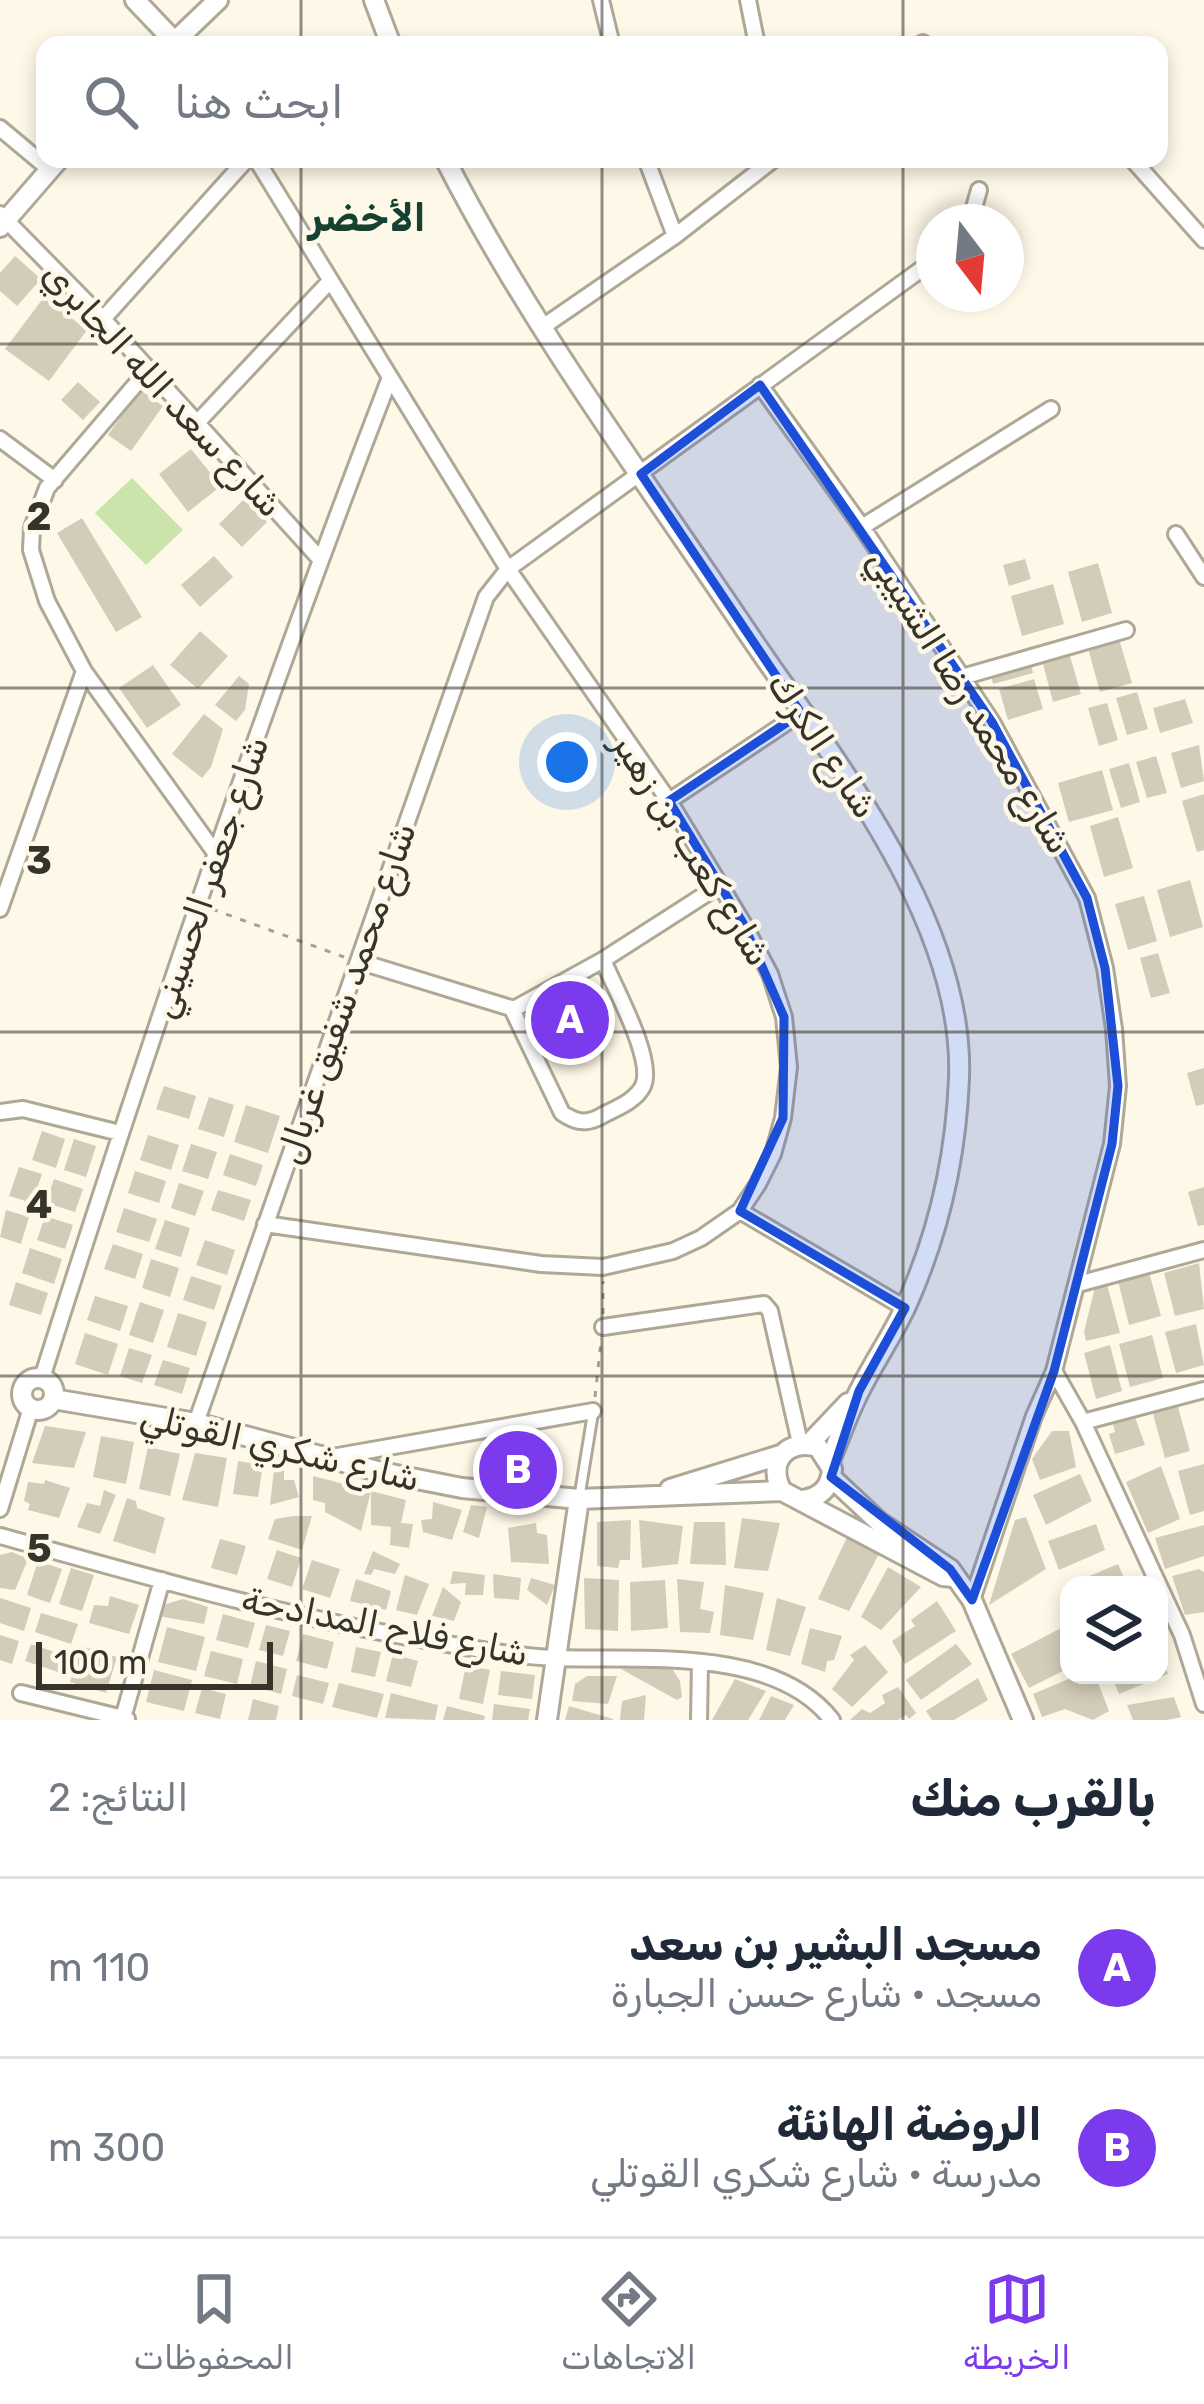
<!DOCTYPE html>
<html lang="ar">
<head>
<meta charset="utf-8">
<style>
  body { margin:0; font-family:Rubik,"Noto Naskh Arabic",sans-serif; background:#f6f6f7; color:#1f2937; direction:rtl }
  .controls { position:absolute; right:36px; bottom:36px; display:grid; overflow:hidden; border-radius:24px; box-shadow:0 6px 18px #0003 }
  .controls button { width:108px; height:108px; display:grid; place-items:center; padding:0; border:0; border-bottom:3px solid #e0e1e3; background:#fff; color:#1f2937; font:60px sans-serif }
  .compass { position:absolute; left:916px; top:204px; width:108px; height:108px; border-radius:50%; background:#fff; box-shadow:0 6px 18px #0003; rotate:164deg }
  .scale { position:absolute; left:36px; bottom:30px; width:237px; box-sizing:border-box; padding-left:12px; border:6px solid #36332b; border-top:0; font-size:33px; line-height:42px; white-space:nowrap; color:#36332b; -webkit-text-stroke:9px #fef8e8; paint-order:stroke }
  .you { position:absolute; left:567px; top:762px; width:42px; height:42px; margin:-30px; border:9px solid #fff; border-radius:50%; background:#1a73e8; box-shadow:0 0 0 18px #1a73e833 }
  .badge { display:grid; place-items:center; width:78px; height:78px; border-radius:50%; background:#7c3aed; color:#fff; font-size:39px; font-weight:700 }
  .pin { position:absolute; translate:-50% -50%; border:6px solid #fff; box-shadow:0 3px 12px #0006 }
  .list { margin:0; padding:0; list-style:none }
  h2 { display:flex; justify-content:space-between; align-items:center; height:156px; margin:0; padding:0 48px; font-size:51px }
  h2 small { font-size:39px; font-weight:400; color:#747a83 }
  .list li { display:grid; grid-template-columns:78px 1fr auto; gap:36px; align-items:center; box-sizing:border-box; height:180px; padding:0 48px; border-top:3px solid #e0e1e3 }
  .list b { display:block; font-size:45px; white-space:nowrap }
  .list p { margin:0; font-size:39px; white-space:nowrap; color:#747a83 }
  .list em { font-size:39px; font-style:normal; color:#747a83 }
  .icon { flex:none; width:66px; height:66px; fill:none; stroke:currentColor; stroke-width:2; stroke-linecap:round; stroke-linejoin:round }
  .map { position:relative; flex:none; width:1204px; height:1720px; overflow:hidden; direction:ltr }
  .search { position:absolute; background:#fff; box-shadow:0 6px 18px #0003; left:36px; right:36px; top:36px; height:132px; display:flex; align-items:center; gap:30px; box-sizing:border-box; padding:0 42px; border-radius:24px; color:#747a83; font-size:45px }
  .sheet { height:516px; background:#fff }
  nav { display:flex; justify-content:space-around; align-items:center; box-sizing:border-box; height:168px; border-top:3px solid #e0e1e3; background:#fff; font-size:33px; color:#747a83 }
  nav a { display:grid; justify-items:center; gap:6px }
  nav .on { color:#7c3aed }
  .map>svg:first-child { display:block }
</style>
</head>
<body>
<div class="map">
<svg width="1204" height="1720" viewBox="0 0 1204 1720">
  <rect width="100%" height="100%" fill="#fef8e8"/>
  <path fill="#cae4ab" d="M132 478 183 530 146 565 95 513Z"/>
  <path fill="#d3ccb9" d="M15 256 41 279 17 306 0 291V273Z
    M44 297 87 330 49 381 5 349Z
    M78 382 100 402 83 420 61 400Z
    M140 390 163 406 131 451 108 435Z
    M191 449 221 486 188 512 159 474Z
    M244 499 267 522 242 547 219 524Z
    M82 518 142 617 116 632 57 533Z
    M214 556 233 577 200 607 181 585Z
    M1025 559 1031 579 1009 586 1003 565Z
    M1098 563 1112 613 1082 622 1068 572Z
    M1053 584 1064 624 1022 636 1011 596Z
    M200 631 228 656 198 689 170 665Z
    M1119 639 1132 683 1100 692 1088 648Z
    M1070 656 1081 694 1053 702 1043 664Z
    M1030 660 1033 673 993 684 990 671Z
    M153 665 181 705 147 728 119 688Z
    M239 676 249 684 245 710 236 721 215 705Z
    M1034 679 1043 709 1008 720 999 689Z
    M1137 692 1148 729 1127 735 1116 698Z
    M1185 699 1193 723 1160 733 1153 708Z
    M1107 703 1118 740 1099 746 1088 708Z
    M204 714 223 729 211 767 202 778 172 754Z
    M1199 745 1204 781 1181 788 1171 753Z
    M1156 756 1167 793 1147 798 1136 762Z
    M1129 763 1140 802 1121 808 1109 769Z
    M1102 770 1113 810 1069 822 1058 783Z
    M1204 794V850L1197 852 1182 801Z
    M1118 817 1133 868 1104 877 1090 826Z
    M1190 880 1203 927 1170 937 1157 890Z
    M1144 896 1157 941 1128 950 1115 904Z
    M1158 953 1170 993 1151 998 1140 958Z
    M1204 1068V1104L1196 1106 1187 1073Z
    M164 1086 196 1096 189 1119 156 1109Z
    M209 1097 234 1105 224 1137 198 1129Z
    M246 1105 280 1116 268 1153 234 1142Z
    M42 1131 65 1139 56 1168 32 1160Z
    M148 1135 179 1145 171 1170 140 1160Z
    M74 1139 96 1146 86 1177 64 1170Z
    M191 1144 217 1152 208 1179 182 1171Z
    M230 1154 263 1165 256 1186 223 1175Z
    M19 1167 42 1174 32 1203 9 1196Z
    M135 1171 166 1181 159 1203 128 1193Z
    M54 1179 83 1189 75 1212 46 1203Z
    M179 1183 204 1191 195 1216 171 1208Z
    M1204 1187V1225L1198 1226 1188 1192Z
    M218 1190 251 1200 244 1221 211 1210Z
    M124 1208 157 1219 149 1242 116 1232Z
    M6 1210 29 1217 21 1244 0 1237Z
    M45 1216 73 1225 65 1249 37 1240Z
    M165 1220 190 1228 181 1257 155 1249Z
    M205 1240 235 1250 227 1275 196 1265Z
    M113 1244 143 1254 135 1279 104 1269Z
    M30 1248 62 1259 54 1284 22 1273Z
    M151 1259 179 1268 170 1297 142 1288Z
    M1199 1263 1204 1309 1175 1316 1164 1273Z
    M1149 1272 1161 1316 1129 1325 1118 1281Z
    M191 1276 222 1286 214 1310 183 1300Z
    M16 1282 48 1293 41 1315 9 1305Z
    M1107 1284 1120 1333 1086 1341 1084 1332 1095 1287Z
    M95 1296 128 1306 120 1331 87 1320Z
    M140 1302 164 1310 153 1343 129 1335Z
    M178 1313 207 1322 196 1356 167 1347Z
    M1196 1324 1204 1365 1176 1373 1165 1332Z
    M85 1333 118 1344 108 1375 75 1364Z
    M1152 1335 1163 1378 1130 1387 1119 1344Z
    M1110 1345 1122 1391 1096 1399 1084 1353Z
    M129 1348 152 1355 142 1383 120 1376Z
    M163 1360 190 1368 182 1394 154 1385Z
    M1177 1403 1190 1451 1165 1458 1152 1410Z
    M1135 1417 1145 1445 1115 1454 1109 1434 1115 1432 1113 1423Z
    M45 1426 86 1432 74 1468 32 1463Z
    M1052 1431H1069L1076 1467 1040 1480 1032 1459Z
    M101 1436 134 1442 126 1484 93 1477Z
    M148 1447 180 1454 170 1496 139 1489Z
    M195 1453 227 1458 218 1507 182 1500Z
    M238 1461 263 1465 258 1497 233 1494Z
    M1204 1464V1511L1190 1515 1178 1471Z
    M1161 1466 1180 1519 1148 1533 1126 1482Z
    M284 1469V1480H294L299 1497 270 1505 274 1470Z
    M1080 1474 1092 1501 1046 1525 1033 1495Z
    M313 1476 406 1500 401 1523 413 1524 409 1548 390 1545 391 1527 371 1525V1491L361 1531 325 1512V1503L313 1500Z
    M45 1480 70 1488 59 1518 28 1510 30 1504 24 1501 28 1482 44 1484Z
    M104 1490 116 1495 100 1534 77 1527 87 1503 100 1506Z
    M127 1498 136 1501 137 1508 165 1518 155 1554 113 1541Z
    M433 1502 462 1510 452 1540 423 1532 421 1520 432 1519Z
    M471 1505 487 1507 479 1538 463 1532Z
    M293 1516H312L302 1550 268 1539 275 1519Z
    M1026 1517 1046 1569 989 1605 1015 1520Z
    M742 1518 780 1523 768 1571 734 1568Z
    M631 1520 630 1560H620L618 1568 597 1566V1522Z
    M639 1520 683 1526 678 1564 642 1568Z
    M694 1522H725L726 1565 690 1564Z
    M536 1523 537 1533 547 1535 549 1564 511 1562 508 1528Z
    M1096 1524 1105 1550 1059 1570 1048 1541Z
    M1204 1525V1556L1165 1569 1155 1538Z
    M848 1535 881 1550 849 1611 818 1599Z
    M220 1539 246 1546 237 1575 211 1568Z
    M277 1550 301 1558 292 1587 267 1579Z
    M373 1551 400 1564 395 1574 374 1569 371 1575 364 1574Z
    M12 1552 28 1559 15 1590 0 1588V1555Z
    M312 1560 340 1569 330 1598 302 1589Z
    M38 1561 62 1569 50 1603 27 1595Z
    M1118 1564 1127 1585H1068Z
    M888 1567 921 1587 881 1630 861 1617Z
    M71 1568 94 1575 82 1611 59 1604Z
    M1199 1569 1204 1572V1612L1185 1615 1172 1576Z
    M453 1571 485 1575 483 1595H465L466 1583 450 1584Z
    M493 1574 521 1578 519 1600 494 1598Z
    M405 1575 429 1584 417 1615 396 1610Z
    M531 1578 555 1585 547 1605 527 1590Z
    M584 1578 619 1580 618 1631 585 1629Z
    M356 1579 391 1591 386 1610 350 1601Z
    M677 1579 704 1582 700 1609 714 1612 710 1633 680 1632Z
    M665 1580 668 1628 631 1631 630 1582Z
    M725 1585 764 1593 753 1640 720 1635Z
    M443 1587 461 1602 454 1621 432 1616Z
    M110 1596 139 1605 129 1634 89 1623 94 1605 108 1606Z
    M0 1598 31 1608 24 1631 0 1623Z
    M777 1598 806 1607 790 1656 766 1650Z
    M183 1599 208 1607 204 1624 158 1616 163 1605Z
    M937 1601 956 1631 905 1664 892 1641 915 1626 911 1620Z
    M41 1613 78 1624 71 1644 35 1632Z
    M223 1614 255 1623 248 1648 216 1640Z
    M1069 1624V1668L1029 1688 1011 1654Z
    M266 1625 290 1631 283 1656 259 1650Z
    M167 1627 205 1637 196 1671 158 1662Z
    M810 1628 842 1636 834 1660 827 1661 825 1672 801 1664Z
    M303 1634 334 1642 327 1669 296 1661Z
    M0 1635 19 1641 12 1664 0 1660Z
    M31 1644 70 1657 64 1674 25 1661Z
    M956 1644 972 1664 921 1700 906 1680Z
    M865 1645 888 1672 852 1707 832 1689 854 1660 850 1655Z
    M81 1646 117 1657 106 1693 70 1682Z
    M356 1647 381 1652 375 1677 351 1672Z
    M211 1651 243 1659 237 1684 204 1676Z
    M1159 1651 1168 1674 1119 1694 1111 1675H1159Z
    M393 1654 418 1661 411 1687 386 1681Z
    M256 1661 287 1669 281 1694 250 1686Z
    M466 1665 490 1670 483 1704 459 1699Z
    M651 1666 673 1670 680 1681 682 1697 677 1700 621 1669Z
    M154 1670 192 1680 184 1711 146 1702Z
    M501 1671 535 1675 532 1699 498 1695Z
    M297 1675 329 1683 323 1704 292 1696Z
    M1078 1675H1095L1109 1711 1093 1720 1065 1709 1042 1717 1033 1694Z
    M587 1676H617L608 1704 572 1701 575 1684Z
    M978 1678 988 1700 954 1720H932L926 1711Z
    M735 1679 766 1691 748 1720H712Z
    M339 1683 384 1694 377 1718 332 1707Z
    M898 1687 916 1713 909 1719 906 1715 898 1720H850L862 1709 870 1713 885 1703 882 1695Z
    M202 1688 226 1694 220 1719 195 1713Z
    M391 1693 438 1705 435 1720 385 1718Z
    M646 1695 644 1720H620L622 1701Z
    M771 1696 794 1705 785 1720H759Z
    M1174 1697 1181 1717 1167 1720H1133L1127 1705Z
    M253 1699 279 1706 276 1720H248Z
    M494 1704 530 1709 528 1720H492Z
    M447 1706 485 1716 484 1720H443Z
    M569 1706 613 1719V1720H565Z"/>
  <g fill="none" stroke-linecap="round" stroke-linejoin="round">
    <defs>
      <path id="service" d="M579 1499 593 1413"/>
      <path id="minor" d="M601 0 612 45
        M748 0 757 45
        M920 45 923 43
        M0 128 49 169
        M256 159 508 569 669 801 743 923 770 974 784 1017 789 1067 783 1118 773 1154 758 1184 740 1211 701 1238 673 1251 603 1267 541 1264 265 1224
        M1132 159 1204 240
        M0 214 103 319 320 559
        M970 222 979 190
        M675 236 774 159
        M103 319 247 159
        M544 326 675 236 646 159
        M148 370 47 488 32 528 31 550 47 601 84 671 216 854
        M760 385 862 527 992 722 1087 898 1105 968 1114 1029 1118 1086 1112 1144 1054 1371 1034 1416 972 1600
        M196 424 330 281
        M0 439 55 480
        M862 527 1051 409
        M1176 534 1204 577
        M962 677 1126 630
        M669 801 801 713
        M0 909 84 671
        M361 962 514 1009 603 960 720 885
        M512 1009 562 1113C578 1124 589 1124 605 1114 619 1107 636 1100 643 1086 655 1060 614 987 603 960
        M0 1112 23 1109 120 1133
        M740 1211 905 1308
        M1078 1284 1204 1250
        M603 1327 764 1304 770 1311 800 1443
        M1054 1371 1083 1422 1182 1635 1204 1704
        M42 1378C148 1043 262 709 389 380
        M1083 1422 1204 1390
        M196 1423 486 597 508 569 934 260
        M332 1457 593 1411
        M0 1509 31 1408
        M0 1536C138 1574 277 1615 419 1639 464 1647 509 1656 555 1658 639 1661 774 1645 832 1720
        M21 1693 127 1719
        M123 1718 162 1580
        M699 1720 700 1662"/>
      <path id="tertiary" d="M135 0 175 42
        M374 0 391 45
        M171 45 218 0
        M445 159C527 320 642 476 743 626 828 753 965 917 959 1078 956 1156 938 1235 906 1306 893 1334 876 1359 862 1386 849 1410 840 1436 830 1461
        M0 227 59 159
        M22 1394a16 16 0 1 1 32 0a16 16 0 1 1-32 0Z
        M53 1399 196 1423 381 1472 462 1488 579 1499 782 1491
        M809 1444 848 1403
        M831 1477 879 1522 950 1569 972 1600 1023 1720
        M670 1489 780 1455
        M803 1500C821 1497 831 1487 832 1469L818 1447C787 1438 766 1462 782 1491L943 1576 953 1577
        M547 1720 579 1499"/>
    </defs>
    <use href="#service" stroke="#afa896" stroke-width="14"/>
    <use href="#minor" stroke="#afa896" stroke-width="20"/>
    <use href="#tertiary" stroke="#afa896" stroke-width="24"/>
    <path stroke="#a5a094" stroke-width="3" stroke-dasharray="6 9" stroke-linecap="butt" d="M212 909 344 957
      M603 1314V1281
      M595 1397 601 1341"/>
    <use href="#service" stroke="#fff" stroke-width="8"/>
    <use href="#minor" stroke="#fff" stroke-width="14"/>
    <use href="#tertiary" stroke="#fff" stroke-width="18"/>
  </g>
  <path fill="#1d4ed8" fill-opacity="0.2" stroke="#1d4ed8" stroke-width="9" stroke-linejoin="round" d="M760 385 992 722 1087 898 1105 968 1118 1086 1112 1144 1054 1371 972 1600 950 1569 831 1477 859 1391 905 1308 740 1211 783 1118 784 1017 743 923 669 801 801 713 641 474Z"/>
  <path fill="none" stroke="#36332b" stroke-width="3" stroke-opacity="0.55" d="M301 0V45M602 0V45M903 0V45M301 159V1720M602 159V1720M903 159V1720M0 344H1204M0 688H1204M0 1032H1204M0 1376H1204"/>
  <g text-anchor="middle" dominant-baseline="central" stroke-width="9" stroke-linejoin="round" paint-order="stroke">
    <g font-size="36" fill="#36332b" stroke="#fef8e8">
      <text transform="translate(163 389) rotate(47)">شارع سعد الله الجابري</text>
      <text transform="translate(970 701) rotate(58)">شارع محمد رضا الشبيبي</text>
      <text transform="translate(823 745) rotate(56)">شارع الكرك</text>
      <text transform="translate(692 849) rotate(58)">شارع كعب بن زهير</text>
      <text transform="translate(209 877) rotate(-71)">شارع جعفر الحسيني</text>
      <text transform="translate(346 993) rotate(-71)">شارع محمد شفيق غربال</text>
      <text transform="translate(280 1447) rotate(13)">شارع شكري القوتلي</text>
      <text transform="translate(385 1626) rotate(11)">شارع فلاح المدادحة</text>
    </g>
    <g font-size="39" font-weight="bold" fill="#154230" stroke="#fef8e8">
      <text x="367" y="218">الأخضر</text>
    </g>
  </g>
  <g font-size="39" text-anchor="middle" font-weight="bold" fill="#36332b" stroke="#fef8e8" stroke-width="9" stroke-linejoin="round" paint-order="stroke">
    <text x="39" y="530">2</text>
    <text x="39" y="874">3</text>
    <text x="39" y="1218">4</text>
    <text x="39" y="1562">5</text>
  </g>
</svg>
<div class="controls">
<button><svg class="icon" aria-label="layers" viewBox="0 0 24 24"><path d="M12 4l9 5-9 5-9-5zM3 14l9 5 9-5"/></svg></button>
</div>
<svg class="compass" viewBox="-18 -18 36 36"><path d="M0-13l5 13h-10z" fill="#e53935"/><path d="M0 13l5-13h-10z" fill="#747a83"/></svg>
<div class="scale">100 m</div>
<div class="you"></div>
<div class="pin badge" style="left:570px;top:1020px">A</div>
<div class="pin badge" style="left:518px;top:1470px">B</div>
<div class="search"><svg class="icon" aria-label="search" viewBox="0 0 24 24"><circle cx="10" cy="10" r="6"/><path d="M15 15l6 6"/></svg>ابحث هنا</div>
</div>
<section class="sheet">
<h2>بالقرب منك<small>النتائج: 2</small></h2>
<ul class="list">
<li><span class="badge">A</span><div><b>مسجد البشير بن سعد</b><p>مسجد · شارع حسن الجبارة</p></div><em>110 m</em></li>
<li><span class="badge">B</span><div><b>الروضة الهانئة</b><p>مدرسة · شارع شكري القوتلي</p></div><em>300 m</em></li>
</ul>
</section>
<nav>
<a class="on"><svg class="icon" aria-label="map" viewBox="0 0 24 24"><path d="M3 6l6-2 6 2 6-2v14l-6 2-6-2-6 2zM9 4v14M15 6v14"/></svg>الخريطة</a>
<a><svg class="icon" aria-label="directions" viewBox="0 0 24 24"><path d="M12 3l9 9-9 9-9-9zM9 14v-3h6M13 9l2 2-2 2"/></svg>الاتجاهات</a>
<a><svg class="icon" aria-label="saved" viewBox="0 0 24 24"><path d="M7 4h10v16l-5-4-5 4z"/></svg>المحفوظات</a>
</nav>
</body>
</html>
